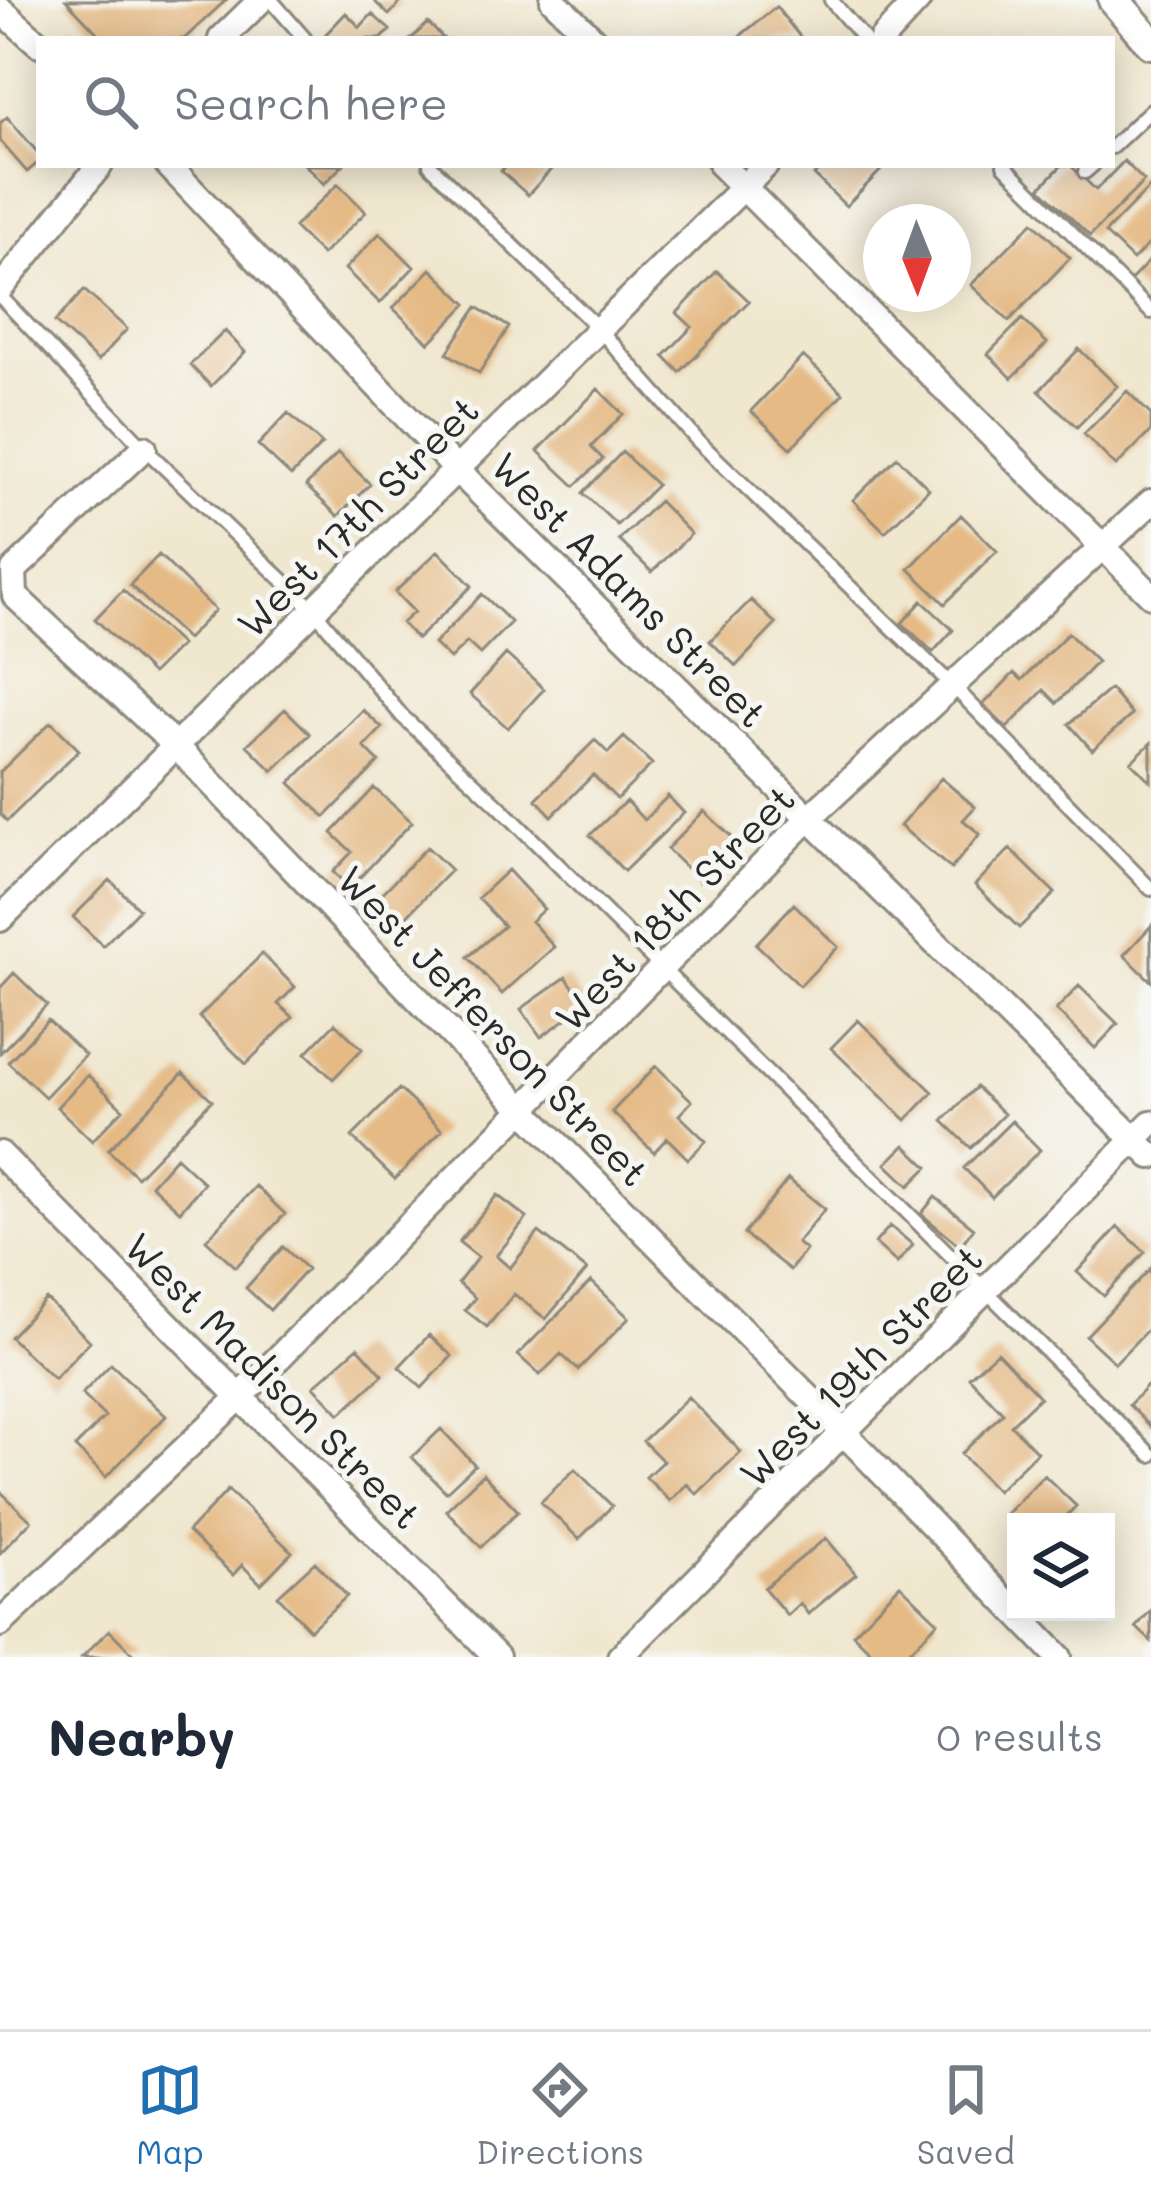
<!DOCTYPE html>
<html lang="en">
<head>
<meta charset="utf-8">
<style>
  body { margin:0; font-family:Mali,sans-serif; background:#f6f6f7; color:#1f2937 }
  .controls { position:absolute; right:36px; bottom:36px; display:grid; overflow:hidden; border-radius:0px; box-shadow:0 6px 30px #0003 }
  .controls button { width:108px; height:108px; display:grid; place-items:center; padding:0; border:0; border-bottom:3px solid #e0e1e3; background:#fff; color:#1f2937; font:60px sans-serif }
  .compass { position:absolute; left:863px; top:204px; width:108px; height:108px; border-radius:50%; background:#fff; box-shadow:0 6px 30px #0003; rotate:179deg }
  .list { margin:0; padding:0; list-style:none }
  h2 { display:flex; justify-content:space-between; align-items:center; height:156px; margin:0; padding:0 48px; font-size:51px }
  h2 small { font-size:39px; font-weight:400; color:#747a83 }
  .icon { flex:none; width:66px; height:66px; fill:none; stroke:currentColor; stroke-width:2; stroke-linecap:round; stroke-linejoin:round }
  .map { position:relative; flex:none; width:1151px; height:1657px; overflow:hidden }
  .search { position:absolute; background:#fff; box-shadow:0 6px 30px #0003; left:36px; right:36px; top:36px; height:132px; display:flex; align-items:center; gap:30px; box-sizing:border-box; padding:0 42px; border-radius:0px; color:#747a83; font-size:45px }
  .sheet { height:372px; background:#fff }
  nav { display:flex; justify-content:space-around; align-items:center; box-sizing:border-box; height:168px; border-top:3px solid #e0e1e3; background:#fff; font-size:33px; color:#747a83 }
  nav a { display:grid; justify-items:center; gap:6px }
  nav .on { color:#1f6fb2 }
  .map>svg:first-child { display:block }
</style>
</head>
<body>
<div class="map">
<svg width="1151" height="1657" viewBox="0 0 1151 1657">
  <rect width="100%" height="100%" fill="#f6f6f2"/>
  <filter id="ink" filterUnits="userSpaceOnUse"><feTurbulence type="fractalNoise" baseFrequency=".00833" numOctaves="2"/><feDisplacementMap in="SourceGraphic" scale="24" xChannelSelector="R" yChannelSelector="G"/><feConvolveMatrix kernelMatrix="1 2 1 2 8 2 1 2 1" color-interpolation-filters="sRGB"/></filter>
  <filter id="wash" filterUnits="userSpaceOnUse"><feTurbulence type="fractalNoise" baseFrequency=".004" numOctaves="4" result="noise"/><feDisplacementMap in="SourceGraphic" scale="48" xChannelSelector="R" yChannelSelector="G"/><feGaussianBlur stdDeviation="2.7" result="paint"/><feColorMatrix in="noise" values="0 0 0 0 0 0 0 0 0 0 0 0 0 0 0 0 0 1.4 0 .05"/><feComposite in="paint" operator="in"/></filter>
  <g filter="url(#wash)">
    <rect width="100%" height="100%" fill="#f0e7cf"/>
    <g id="blocks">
      <path fill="#e5ba85" d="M66 0H226L184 39H103Z
        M373 0H403L389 15Z
        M776 7 802 39H736Z
        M346 13 360 27 372 14 390 30 381 39H329L325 35Z
        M428 23 444 39H411Z
        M7 117 39 154V162L27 172 0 141V123Z
        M1124 161 1144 181 1090 236 1040 188 1062 165H1070L1096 190Z
        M305 165H343L324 184Z
        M506 165H555L528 195 501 171Z
        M824 165H886L846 206 814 175Z
        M338 184 366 212 322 255 294 227Z
        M1151 186V242L1133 260 1105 233Z
        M1033 222 1070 258 1009 321 971 285Z
        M380 233 414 267 380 303 345 269Z
        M1151 259V301L1130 281Z
        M431 269 467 304 429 343 393 308Z
        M717 271 749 301 680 372 664 356 692 327 677 313Z
        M84 290 127 329 98 361 55 322Z
        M477 307 509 327 479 373 447 353Z
        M1022 319 1047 343 1012 378 988 354Z
        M225 331 245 352 211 386 190 365Z
        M1079 349 1117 386 1077 427 1039 391Z
        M803 356 843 393 791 448 751 411Z
        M598 389 623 414 591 447 603 459 575 486 538 451Z
        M1127 391 1151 415V431L1116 466 1084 434Z
        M288 413 322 444 291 476 258 445Z
        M622 452 657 485 617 525 583 493Z
        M338 453 370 484 338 516 306 486Z
        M897 457 929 489 885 532 853 500Z
        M659 501 691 534 652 572 619 540Z
        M961 515 997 551 945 604 909 569Z
        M438 551 472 586 417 639 402 623 414 612 395 592Z
        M159 555 215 610 187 639 130 585Z
        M123 590 181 645 152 674 95 619Z
        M482 594 511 622 480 654 467 642 450 659 434 644Z
        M751 600 776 624 736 666 710 641Z
        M922 601 953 630 933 652 902 623Z
        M1068 633 1097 662 1057 703 1044 690 1007 728 983 705 1014 673 1022 680Z
        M506 654 544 689 508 728 470 694Z
        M1110 689 1132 715 1092 750 1069 724Z
        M285 709 310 734 273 771 247 745Z
        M363 710 382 728 364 747 379 762 325 817 290 783Z
        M51 722 79 750 7 821 0 814V772Z
        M624 737 652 764 617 799 593 775 552 816 536 799 595 740 608 753Z
        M1151 743V782L1131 762Z
        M941 778 975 807 963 820 980 834 951 869 900 826Z
        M374 788 412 822 350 888 333 872 352 852 332 833Z
        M668 796 684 813 624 871 590 835 626 801 644 820Z
        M704 811 737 842 700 881 667 849Z
        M427 847 451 870 398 925 374 902Z
        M1010 849 1055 893 1019 928 975 885Z
        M508 870 544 909 531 921 554 947 502 994 468 957 504 926 478 898Z
        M110 880 139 909 103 946 73 917Z
        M794 904 838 947 800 986 756 944Z
        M1151 926V981L1124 955Z
        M262 954 295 987 278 1004 293 1017 246 1064 199 1017Z
        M14 973 47 1005 0 1053V988Z
        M566 977 586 1005 541 1037 521 1009Z
        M1079 986 1118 1024 1095 1048 1056 1010Z
        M48 1020 85 1055 45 1097 8 1062Z
        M858 1020 933 1092 906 1120 831 1048Z
        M335 1023 362 1049 333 1079 306 1053Z
        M656 1066 692 1101 679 1115 706 1141 688 1159 667 1138 654 1152 612 1112Z
        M183 1073 212 1100 137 1177 108 1150Z
        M88 1075 123 1109 92 1141 57 1107Z
        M976 1087 1004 1114 971 1148 943 1121Z
        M399 1089 442 1130 395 1179 352 1137Z
        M1012 1121 1040 1150 992 1197 964 1168Z
        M905 1145 928 1167 909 1186 886 1164Z
        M176 1157 204 1183 180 1211 151 1185Z
        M788 1179 825 1209 797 1243 806 1250 790 1270 744 1234Z
        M256 1186 285 1214 236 1267 206 1240Z
        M497 1195 527 1218 496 1256 510 1268 539 1232 587 1270 546 1319 514 1294 487 1327 465 1310 475 1298 458 1283 478 1257 459 1242Z
        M935 1197 974 1228 960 1246 921 1214Z
        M890 1226 913 1245 897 1263 875 1243Z
        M1118 1227 1145 1252 1104 1296 1077 1272Z
        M283 1247 307 1269 270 1310 246 1288Z
        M1151 1268V1326L1115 1363 1086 1336Z
        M591 1281 629 1318 578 1370 561 1354 540 1375 518 1355Z
        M46 1299 90 1341 54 1379 10 1337Z
        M429 1335 452 1356 422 1388 399 1367Z
        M358 1347 383 1375 340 1414 314 1386Z
        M997 1352 1040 1397 1011 1425 1037 1452 997 1491 961 1454 1003 1413 969 1377Z
        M111 1364 166 1416 106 1477 75 1447 105 1417 82 1394Z
        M1151 1382V1427L1129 1405Z
        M688 1397 741 1452 697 1494 687 1484 670 1501 646 1477 663 1461 643 1441Z
        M441 1429 475 1465 446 1492 412 1457Z
        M575 1469 612 1506 579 1539 541 1502Z
        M483 1474 518 1511 481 1547 446 1510Z
        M1044 1475 1076 1506 1060 1522H1016V1525L1005 1515Z
        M228 1490 292 1552 261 1584 242 1565 233 1575 188 1532Z
        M0 1491 31 1521 0 1553Z
        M826 1538 856 1574 808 1614 800 1603 787 1615 764 1588Z
        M315 1562 347 1596 310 1630 278 1596Z
        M900 1585 938 1622 904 1657H877L853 1634Z
        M1151 1610V1641L1136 1627Z
        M109 1630 136 1657H82Z"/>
    </g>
  </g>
  <g filter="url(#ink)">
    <use href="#blocks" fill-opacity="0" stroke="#8e897d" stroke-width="3"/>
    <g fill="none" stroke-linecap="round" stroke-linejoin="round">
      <defs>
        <path id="service" d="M271 0 305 39
          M831 0 864 39
          M1112 147 1151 110
          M430 165 599 329 698 441 954 687 1151 889
          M1004 165 1151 312
          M1085 172 1093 165
          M0 296 144 448 314 610 402 716 498 805 1151 1455"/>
        <path id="minor" d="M553 0 593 39
          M0 9 39 44
          M221 39 261 0
          M882 39 918 0
          M168 165 455 468 1151 1156
          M721 165 1151 595
          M0 289 100 165
          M144 448 14 570 15 596 177 747 525 1111 844 1433 1059 1657
          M0 919 766 165
          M0 1154 497 1657
          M0 1624 241 1396 810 817 1151 502
          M620 1657 1151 1123"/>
        <path id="tertiary" d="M1114 0 1151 43"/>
      </defs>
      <use href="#service" stroke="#8e897d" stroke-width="18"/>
      <use href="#minor" stroke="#8e897d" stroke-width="30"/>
      <use href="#tertiary" stroke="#8e897d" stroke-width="36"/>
      <use href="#service" stroke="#fff" stroke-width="12"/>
      <use href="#minor" stroke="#fff" stroke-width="24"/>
      <use href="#tertiary" stroke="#fff" stroke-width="30"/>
    </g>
  </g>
  <g text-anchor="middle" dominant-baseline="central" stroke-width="10" stroke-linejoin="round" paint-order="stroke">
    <g font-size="39" fill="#2b2b2b" stroke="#f6f6f2">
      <text transform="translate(357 516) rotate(-45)">West 17th Street</text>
      <text transform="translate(630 589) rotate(45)">West Adams Street</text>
      <text transform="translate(674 907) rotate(-46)">West 18th Street</text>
      <text transform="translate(494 1025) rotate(46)">West Jefferson Street</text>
      <text transform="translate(860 1365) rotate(-45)">West 19th Street</text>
      <text transform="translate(274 1380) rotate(45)">West Madison Street</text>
    </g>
  </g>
</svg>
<div class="controls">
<button><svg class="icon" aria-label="layers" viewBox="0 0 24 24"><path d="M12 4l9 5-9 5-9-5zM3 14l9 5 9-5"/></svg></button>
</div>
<svg class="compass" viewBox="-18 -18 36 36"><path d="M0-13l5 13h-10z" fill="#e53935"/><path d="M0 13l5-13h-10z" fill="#747a83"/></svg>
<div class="search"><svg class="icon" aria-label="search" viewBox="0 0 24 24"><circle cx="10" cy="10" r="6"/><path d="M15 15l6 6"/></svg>Search here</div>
</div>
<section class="sheet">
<h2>Nearby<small>0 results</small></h2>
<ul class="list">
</ul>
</section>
<nav>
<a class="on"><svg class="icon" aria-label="map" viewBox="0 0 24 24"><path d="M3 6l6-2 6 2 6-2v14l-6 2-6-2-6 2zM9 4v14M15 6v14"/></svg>Map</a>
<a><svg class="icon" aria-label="directions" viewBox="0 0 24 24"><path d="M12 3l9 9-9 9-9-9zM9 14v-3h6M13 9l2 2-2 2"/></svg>Directions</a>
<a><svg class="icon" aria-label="saved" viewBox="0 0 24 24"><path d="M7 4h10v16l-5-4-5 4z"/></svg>Saved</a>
</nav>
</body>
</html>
